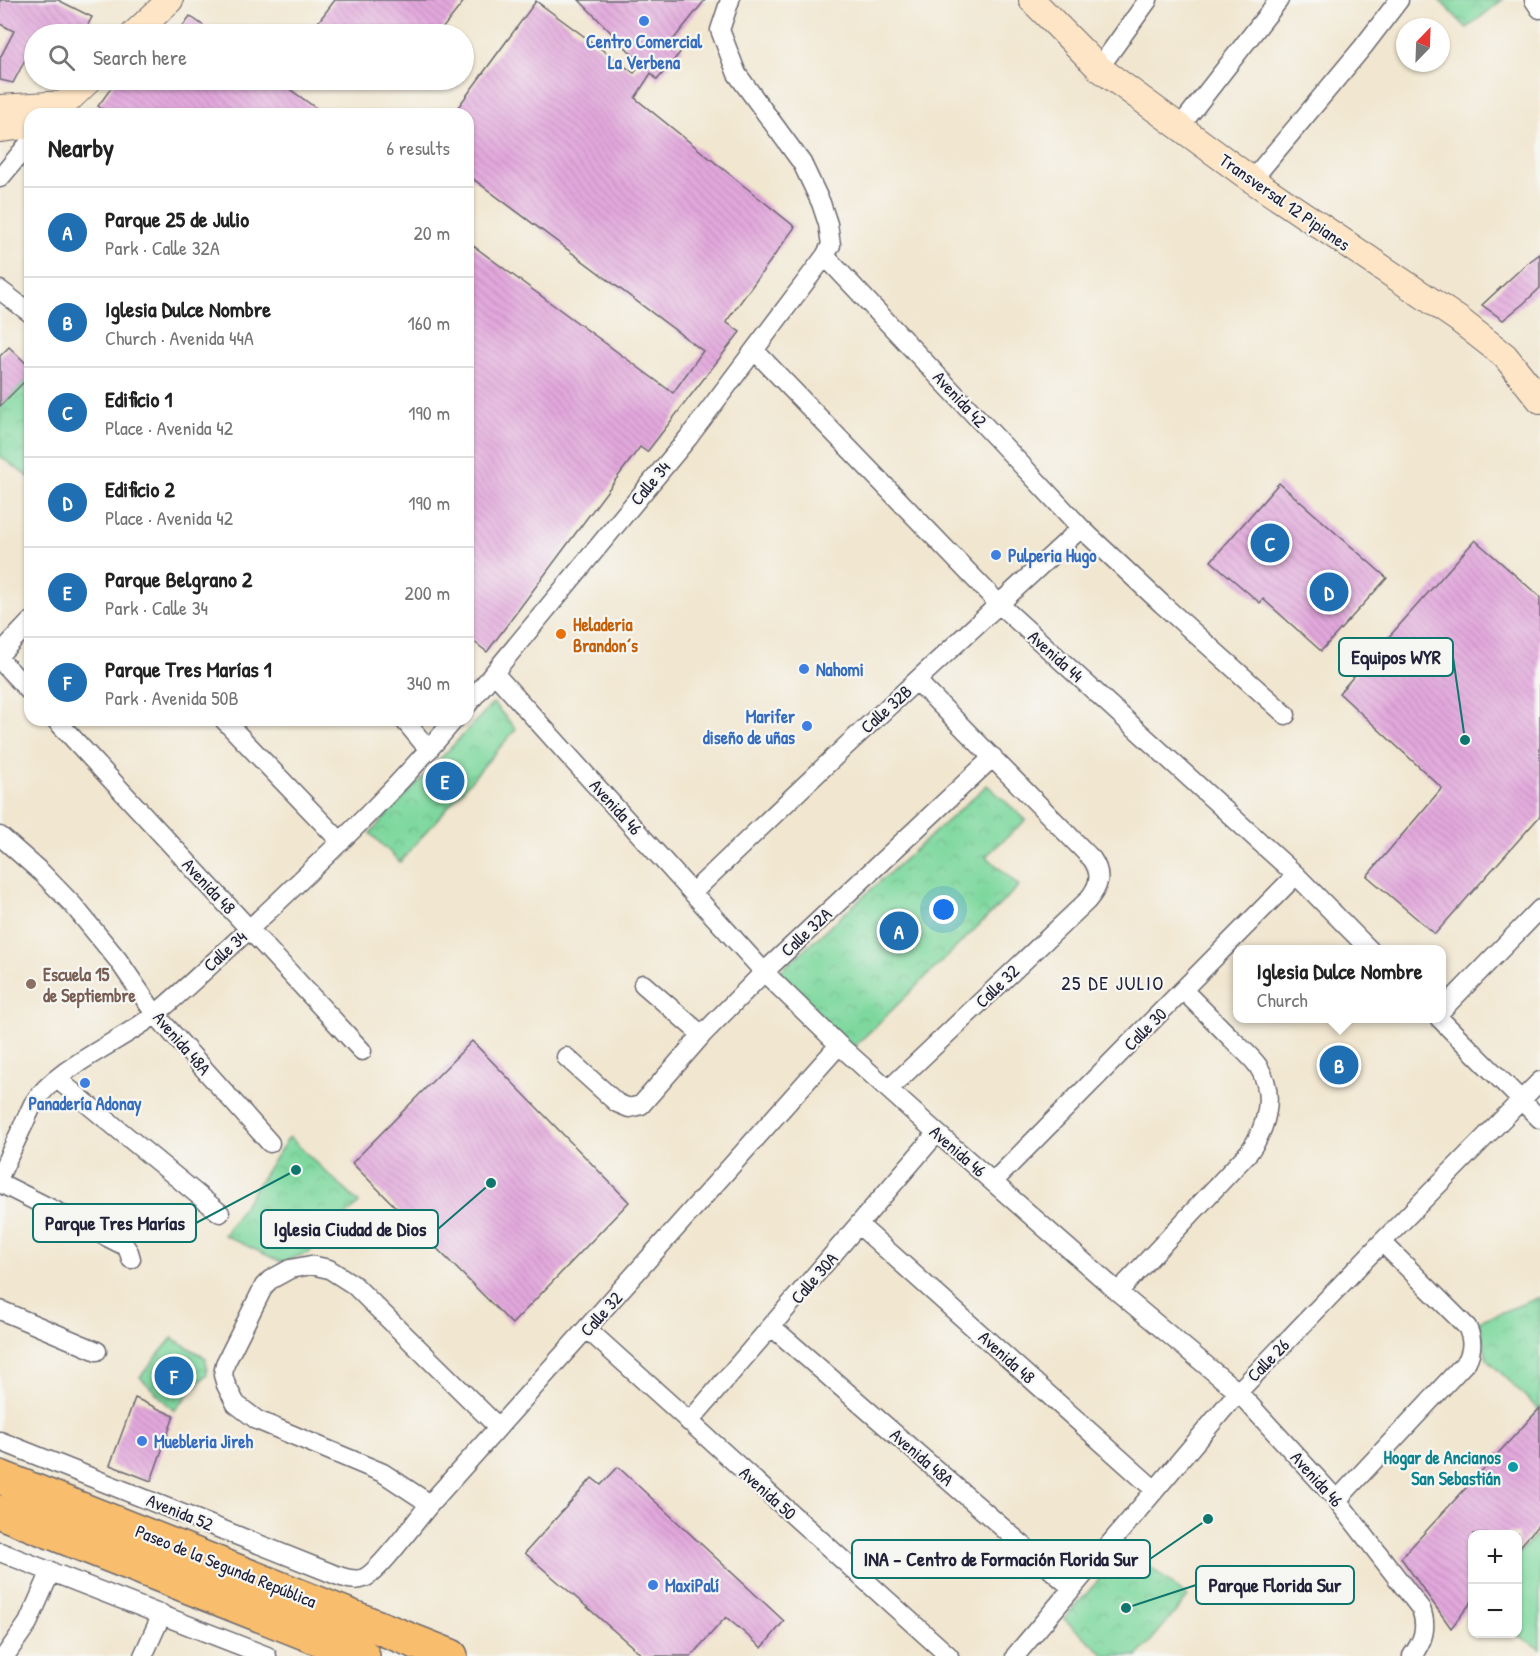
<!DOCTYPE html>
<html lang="en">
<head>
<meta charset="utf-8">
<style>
  body { margin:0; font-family:"Patrick Hand",sans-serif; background:#f2f2f2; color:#222 }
  .controls { position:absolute; right:18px; bottom:18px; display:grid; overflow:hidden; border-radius:12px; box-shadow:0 2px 4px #0004 }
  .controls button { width:54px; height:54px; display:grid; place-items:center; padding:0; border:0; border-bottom:2px solid #e0e0e0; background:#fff; color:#222; font:30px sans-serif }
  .compass { position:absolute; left:1396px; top:18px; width:54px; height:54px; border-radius:50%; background:#fff; box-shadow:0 2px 4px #0004; rotate:23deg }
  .you { position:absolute; left:944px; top:910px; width:21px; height:21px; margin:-15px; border:4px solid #fff; border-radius:50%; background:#1a73e8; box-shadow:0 0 0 9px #1a73e833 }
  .badge { display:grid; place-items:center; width:39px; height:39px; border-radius:50%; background:#1f6fb2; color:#fff; font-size:20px; font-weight:700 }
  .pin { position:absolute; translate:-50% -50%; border:3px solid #fff; box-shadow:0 2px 6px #0006 }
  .popup { position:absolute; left:1233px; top:945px; width:213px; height:78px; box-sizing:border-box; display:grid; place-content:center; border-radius:12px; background:#fff; filter:drop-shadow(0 2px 4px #0005); font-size:20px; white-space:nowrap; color:#767676 }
  .popup b { font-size:22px; color:#222 }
  .popup::after { content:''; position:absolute; left:50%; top:100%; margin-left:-12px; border:12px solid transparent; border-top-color:#fff }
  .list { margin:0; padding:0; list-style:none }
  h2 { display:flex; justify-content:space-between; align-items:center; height:78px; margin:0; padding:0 24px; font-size:26px }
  h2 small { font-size:20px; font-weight:400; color:#767676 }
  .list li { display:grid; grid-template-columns:39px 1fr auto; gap:18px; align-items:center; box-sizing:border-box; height:90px; padding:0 24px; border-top:2px solid #e0e0e0 }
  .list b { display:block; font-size:22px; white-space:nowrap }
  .list p { margin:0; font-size:20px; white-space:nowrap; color:#767676 }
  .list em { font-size:20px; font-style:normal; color:#767676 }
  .icon { flex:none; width:33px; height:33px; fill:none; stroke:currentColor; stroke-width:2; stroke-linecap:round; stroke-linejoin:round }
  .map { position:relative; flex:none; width:1540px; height:1656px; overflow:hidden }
  .search { position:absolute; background:#fff; box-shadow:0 2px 4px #0004; left:24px; top:24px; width:450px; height:66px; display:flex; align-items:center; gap:15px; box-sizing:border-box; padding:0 21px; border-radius:33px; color:#767676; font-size:22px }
  .panel { position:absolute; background:#fff; box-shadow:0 2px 4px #0004; left:24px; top:108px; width:450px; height:618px; border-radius:18px }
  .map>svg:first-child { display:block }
</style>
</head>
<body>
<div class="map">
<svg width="1540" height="1656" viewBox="0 0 1540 1656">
  <defs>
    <pattern id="park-crowns" width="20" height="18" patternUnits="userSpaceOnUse" patternTransform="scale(1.5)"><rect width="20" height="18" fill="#7ed89e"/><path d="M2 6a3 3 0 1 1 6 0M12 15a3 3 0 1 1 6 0" fill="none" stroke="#6db989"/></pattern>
    <pattern id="building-back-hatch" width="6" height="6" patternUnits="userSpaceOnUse" patternTransform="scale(1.5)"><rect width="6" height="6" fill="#e2a8dc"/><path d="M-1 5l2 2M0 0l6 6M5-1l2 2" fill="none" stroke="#c290be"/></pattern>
  </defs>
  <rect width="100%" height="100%" fill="#f6f6f2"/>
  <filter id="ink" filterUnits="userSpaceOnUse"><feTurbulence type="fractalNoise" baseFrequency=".0167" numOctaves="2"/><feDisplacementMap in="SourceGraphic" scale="12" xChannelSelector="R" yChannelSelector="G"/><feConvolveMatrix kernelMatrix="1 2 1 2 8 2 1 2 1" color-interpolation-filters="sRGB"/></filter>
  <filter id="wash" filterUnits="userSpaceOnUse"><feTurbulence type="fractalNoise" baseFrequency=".008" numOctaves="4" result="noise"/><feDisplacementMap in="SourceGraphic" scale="24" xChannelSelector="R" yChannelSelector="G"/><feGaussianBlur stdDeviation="1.35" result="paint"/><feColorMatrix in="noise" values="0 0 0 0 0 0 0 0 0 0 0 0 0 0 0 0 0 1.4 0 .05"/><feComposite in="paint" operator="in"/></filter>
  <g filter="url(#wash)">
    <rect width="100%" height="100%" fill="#f1e6cf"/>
    <path fill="url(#park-crowns)" stroke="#507d6c" stroke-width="1.5" d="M1439 0H1502L1467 28Z
      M30 376V478L0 456V406Z
      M493 703 516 729 400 862 370 833Z
      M987 785 1026 820 986 856 1019 886 851 1050 775 976Z
      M289 1137 359 1203 308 1253 281 1262 224 1235Z
      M1540 1297V1411L1487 1359 1479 1321Z
      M172 1338 206 1358 207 1374 174 1411 140 1377Z
      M1127 1548 1188 1597 1138 1656H1106L1064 1619Z"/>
    <path fill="#7ed89e" stroke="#507d6c" stroke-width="1.5" d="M1540 1531V1649L1516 1634H1518V1554Z"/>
    <g id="blocks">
      <path fill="url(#building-back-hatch)" d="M0 0H58L92 17 83 34H34V43L13 83 0 80V58L14 31 0 24Z
        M335 0H465L438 34H309Z
        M579 0H705L673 40 683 49 657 80 651 73 635 98 795 227 726 322 740 332 647 452 640 447 487 652 468 637V242L673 393 703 351 468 175V114H453L536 1 634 73 642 64Z
        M190 16 215 34H177Z
        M117 80H277L324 114H109L98 106Z
        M1540 254V288L1523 304 1503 320 1482 305 1526 264Z
        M9 347 30 367V376L0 406V356Z
        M1279 483 1387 578 1321 651 1263 599 1260 603 1211 561Z
        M1475 540 1540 597V816L1435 934 1367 876 1442 788 1339 693Z
        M472 1041 629 1202 512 1324 352 1163Z
        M135 1398 174 1416 151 1481 110 1465Z
        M1540 1408V1523L1518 1549V1534H1473V1600L1451 1628 1401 1558Z
        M618 1467 784 1621 762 1648 726 1617 691 1656H643L525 1553 592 1478 601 1485Z"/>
    </g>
  </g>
  <g filter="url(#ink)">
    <use href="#blocks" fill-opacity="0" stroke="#6a676f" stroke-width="1.5"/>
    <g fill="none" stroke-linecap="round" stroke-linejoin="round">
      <defs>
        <path id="street" d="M730 0 720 30 737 74 802 163 821 203 828 224 831 245 825 256 1081 528 1162 604 1286 715
          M1534 0 1540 9
          M1099 68 1148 0
          M1179 128 1279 0
          M0 178 30 142
          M1252 180 1363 47 1399 0
          M0 290 30 313
          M755 351 999 604 1296 875 1370 950
          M0 654 30 622
          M0 660 30 692
          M494 673 764 972 839 1045 937 1133 1118 1292 1238 1392 1337 1500 1421 1609C1428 1628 1423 1641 1412 1656
          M468 704 688 438 825 256
          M56 720 362 1051
          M224 720 341 842
          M404 720 429 750
          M0 836 42 873 73 905 118 960 155 1014 270 1143
          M693 892 847 745 1081 528
          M643 984 702 1035
          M1441 1011 1540 909
          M1439 1018 1540 1119
          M566 1057 617 1103 629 1108 641 1105 702 1035 764 972 993 757
          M57 1079 220 1213
          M889 1089 1087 901C1099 887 1103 875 1092 859L917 681
          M0 1175 33 1104C56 1067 122 1041 157 1013 199 977 240 938 281 899 341 842 401 784 454 720
          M993 1182 1296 875
          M0 1183 125 1246 129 1252 131 1259
          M859 1225 1155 1490
          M1118 1292 1249 1152C1267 1128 1276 1093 1258 1066 1250 1055 1238 1046 1229 1036 1214 1021 1199 1006 1184 991
          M0 1310 97 1351
          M772 1327 1072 1588
          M587 1329 949 1656
          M689 1422 937 1133
          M0 1441 336 1575C345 1578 355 1582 364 1578 379 1572 417 1519 430 1504L839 1045
          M1337 1500 1467 1361C1473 1349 1473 1339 1467 1327L1382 1242
          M430 1504 383 1473 257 1420 236 1404 226 1385 223 1375 225 1364 264 1286 270 1280 290 1269 311 1265 329 1269 354 1285 498 1427
          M0 1552 267 1656
          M5 1656 28 1623 51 1571
          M143 1656 162 1614
          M1015 1656 1238 1392 1382 1242 1540 1081"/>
        <path id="secondary" d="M1032 0 1099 68 1252 180 1458 319 1505 356 1540 400
          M134 34 170 0
          M0 108 64 104
          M51 113 64 104 89 80
          M0 129 30 125"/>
        <path id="highway" d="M0 1477 451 1656
          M0 1512 363 1656"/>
      </defs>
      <use href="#street" stroke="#6a676f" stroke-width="21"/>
      <use href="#secondary" stroke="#6a676f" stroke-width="28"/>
      <use href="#highway" stroke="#6a676f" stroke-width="36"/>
      <use href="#street" stroke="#fff" stroke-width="18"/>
      <use href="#secondary" stroke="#fde5c5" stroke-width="26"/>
      <use href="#highway" stroke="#f9be6d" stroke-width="33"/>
    </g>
  </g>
  <g fill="#3f7fe0" stroke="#f6f6f2" stroke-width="2">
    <circle cx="644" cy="21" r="6"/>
    <circle cx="996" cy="555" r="6"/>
    <circle cx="804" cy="669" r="6"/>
    <circle cx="807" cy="726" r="6"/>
    <circle cx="85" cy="1083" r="6"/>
    <circle cx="142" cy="1441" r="6"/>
    <circle cx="653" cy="1585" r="6"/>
  </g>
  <circle fill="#e8710a" stroke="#f6f6f2" stroke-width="2" cx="561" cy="634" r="6"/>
  <circle fill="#8d6e63" stroke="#f6f6f2" stroke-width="2" cx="31" cy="984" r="6"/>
  <circle fill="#0f9aa8" stroke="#f6f6f2" stroke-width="2" cx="1513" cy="1467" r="6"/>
  <g text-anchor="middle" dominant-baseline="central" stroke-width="4.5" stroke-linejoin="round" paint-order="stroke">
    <g font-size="18" font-weight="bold" fill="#366cbe" stroke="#f6f6f2" text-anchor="start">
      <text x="644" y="41" text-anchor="middle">Centro Comercial<tspan x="644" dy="21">La Verbena</tspan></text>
      <text x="1008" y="555">Pulperia Hugo</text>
      <text x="816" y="669">Nahomi</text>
      <text x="795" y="716" text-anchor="end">Marifer<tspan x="795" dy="21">diseño de uñas</tspan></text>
      <text x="85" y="1103" text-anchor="middle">Panadería Adonay</text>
      <text x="154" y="1441">Muebleria Jireh</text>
      <text x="665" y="1585">MaxiPalí</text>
    </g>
    <g font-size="18" fill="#22223b" stroke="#f6f6f2">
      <text transform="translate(1285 202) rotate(35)">Transversal 12 Pipianes</text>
      <text transform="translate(960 399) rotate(47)">Avenida 42</text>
      <text transform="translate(650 483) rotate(-50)">Calle 34</text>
      <text transform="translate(1056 656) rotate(42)">Avenida 44</text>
      <text transform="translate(886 709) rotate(-42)">Calle 32B</text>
      <text transform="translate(616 807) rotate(48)">Avenida 46</text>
      <text transform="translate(209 886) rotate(47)">Avenida 48</text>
      <text transform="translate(806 932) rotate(-43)">Calle 32A</text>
      <text transform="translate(225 951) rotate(-42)">Calle 34</text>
      <text transform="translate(997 986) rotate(-44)">Calle 32</text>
      <text transform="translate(1145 1029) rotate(-45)">Calle 30</text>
      <text transform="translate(182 1043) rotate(49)">Avenida 48A</text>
      <text transform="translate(958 1151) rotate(41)">Avenida 46</text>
      <text transform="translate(814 1278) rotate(-49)">Calle 30A</text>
      <text transform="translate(601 1314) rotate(-48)">Calle 32</text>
      <text transform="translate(1007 1357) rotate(42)">Avenida 48</text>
      <text transform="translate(1268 1360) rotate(-46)">Calle 26</text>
      <text transform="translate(922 1457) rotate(41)">Avenida 48A</text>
      <text transform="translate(1317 1479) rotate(48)">Avenida 46</text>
      <text transform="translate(768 1493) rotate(42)">Avenida 50</text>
      <text transform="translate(180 1512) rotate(22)">Avenida 52</text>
      <text transform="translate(226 1566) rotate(22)">Paseo de la Segunda República</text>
    </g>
    <g font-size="18" font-weight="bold" fill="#c56008" stroke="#f6f6f2" text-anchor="start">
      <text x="573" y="624">Heladeria<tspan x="573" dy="21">Brandon´s</tspan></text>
    </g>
    <g font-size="18" font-weight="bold" fill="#785e54" stroke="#f6f6f2" text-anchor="start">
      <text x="43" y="974">Escuela 15<tspan x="43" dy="21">de Septiembre</tspan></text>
    </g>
    <g font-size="18" font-weight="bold" fill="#0d838f" stroke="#f6f6f2" text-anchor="end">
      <text x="1501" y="1457">Hogar de Ancianos<tspan x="1501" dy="21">San Sebastián</tspan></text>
    </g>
    <g font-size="20" letter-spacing="1.5" fill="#22223b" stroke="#f6f6f2">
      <text x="1113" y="982">25 DE JULIO</text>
    </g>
  </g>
  <path fill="none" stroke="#0f766e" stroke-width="2" d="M1465 740L1453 657M296 1170L196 1223M491 1183L438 1229M1208 1519L1150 1559M1126 1608L1196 1585"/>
  <g fill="#0f766e" stroke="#f6f6f2" stroke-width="2">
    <circle cx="1465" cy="740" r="6"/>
    <circle cx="296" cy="1170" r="6"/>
    <circle cx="491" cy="1183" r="6"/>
    <circle cx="1208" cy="1519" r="6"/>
    <circle cx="1126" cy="1608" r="6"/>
  </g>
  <g fill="#f6f6f2" stroke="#0f766e" stroke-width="2">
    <rect x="1339" y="638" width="114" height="38" rx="6"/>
    <rect x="33" y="1204" width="163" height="38" rx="6"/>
    <rect x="261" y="1210" width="177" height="38" rx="6"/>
    <rect x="852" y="1540" width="298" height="38" rx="6"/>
    <rect x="1196" y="1566" width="158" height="38" rx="6"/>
  </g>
  <g font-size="20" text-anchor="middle" font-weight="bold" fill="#22223b">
    <text x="1396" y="664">Equipos WYR</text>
    <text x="115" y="1230">Parque Tres Marías</text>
    <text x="350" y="1236">Iglesia Ciudad de Dios</text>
    <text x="1001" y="1566">INA - Centro de Formación Florida Sur</text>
    <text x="1275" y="1592">Parque Florida Sur</text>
  </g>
</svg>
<div class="controls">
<button>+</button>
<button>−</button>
</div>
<svg class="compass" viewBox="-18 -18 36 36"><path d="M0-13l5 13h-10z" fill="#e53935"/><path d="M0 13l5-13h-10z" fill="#767676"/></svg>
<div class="you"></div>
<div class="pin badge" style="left:899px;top:931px">A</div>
<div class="pin badge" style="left:1339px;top:1065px">B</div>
<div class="popup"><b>Iglesia Dulce Nombre</b>Church</div>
<div class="pin badge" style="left:1270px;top:543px">C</div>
<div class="pin badge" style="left:1329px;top:592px">D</div>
<div class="pin badge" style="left:445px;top:781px">E</div>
<div class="pin badge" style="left:174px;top:1376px">F</div>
<div class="search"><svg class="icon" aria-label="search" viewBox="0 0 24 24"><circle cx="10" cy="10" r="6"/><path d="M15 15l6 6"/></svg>Search here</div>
<section class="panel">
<h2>Nearby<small>6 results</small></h2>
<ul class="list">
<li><span class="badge">A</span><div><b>Parque 25 de Julio</b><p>Park · Calle 32A</p></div><em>20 m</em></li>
<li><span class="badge">B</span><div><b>Iglesia Dulce Nombre</b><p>Church · Avenida 44A</p></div><em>160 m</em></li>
<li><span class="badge">C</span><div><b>Edificio 1</b><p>Place · Avenida 42</p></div><em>190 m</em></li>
<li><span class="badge">D</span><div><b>Edificio 2</b><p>Place · Avenida 42</p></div><em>190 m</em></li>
<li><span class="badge">E</span><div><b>Parque Belgrano 2</b><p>Park · Calle 34</p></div><em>200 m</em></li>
<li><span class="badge">F</span><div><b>Parque Tres Marías 1</b><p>Park · Avenida 50B</p></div><em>340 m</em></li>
</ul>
</section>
</div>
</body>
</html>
